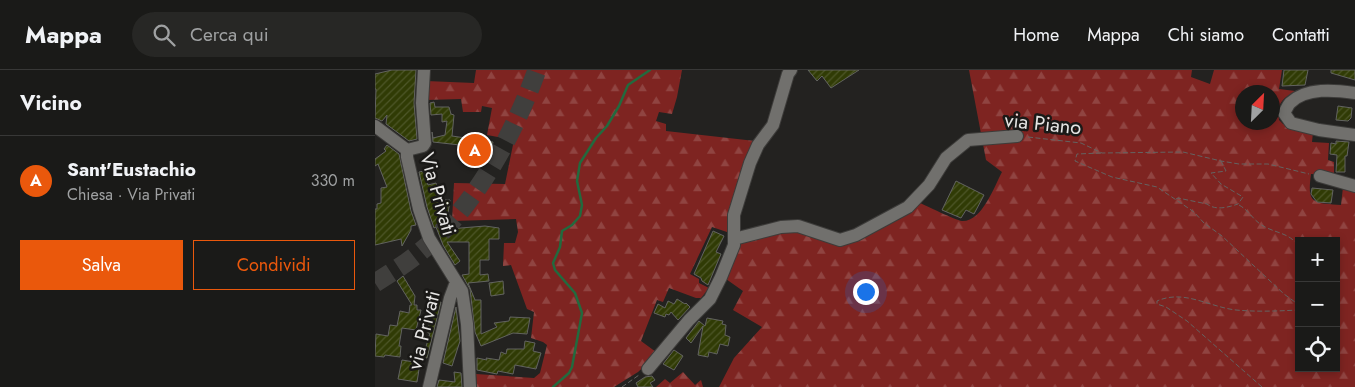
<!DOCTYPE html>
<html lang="it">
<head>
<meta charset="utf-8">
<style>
  body { margin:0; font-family:Jost,sans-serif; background:#272725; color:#f1f3f6 }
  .controls { position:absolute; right:15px; bottom:15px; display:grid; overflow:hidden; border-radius:0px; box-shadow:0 2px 8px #0003 }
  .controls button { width:45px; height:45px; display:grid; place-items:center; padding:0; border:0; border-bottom:1px solid #383837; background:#1a1a18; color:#f1f3f6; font:25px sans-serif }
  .compass { position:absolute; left:860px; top:15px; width:45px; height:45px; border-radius:50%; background:#1a1a18; box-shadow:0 2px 8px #0003; rotate:24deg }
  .you { position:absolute; left:490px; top:221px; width:18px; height:18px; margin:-12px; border:4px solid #fff; border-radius:50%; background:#1a73e8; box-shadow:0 0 0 8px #1a73e833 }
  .badge { display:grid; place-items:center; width:32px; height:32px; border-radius:50%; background:#ea580c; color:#fff; font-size:16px; font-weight:700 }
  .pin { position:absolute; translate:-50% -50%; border:2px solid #fff; box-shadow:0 1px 5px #0006 }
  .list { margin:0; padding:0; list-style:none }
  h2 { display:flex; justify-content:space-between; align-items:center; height:65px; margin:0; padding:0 20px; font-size:21px }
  h2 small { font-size:16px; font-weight:400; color:#9fa1a2 }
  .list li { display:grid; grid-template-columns:32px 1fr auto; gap:15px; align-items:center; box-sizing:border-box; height:90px; padding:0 20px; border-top:1px solid #383837 }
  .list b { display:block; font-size:19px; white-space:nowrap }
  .list p { margin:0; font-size:16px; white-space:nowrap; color:#9fa1a2 }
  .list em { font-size:16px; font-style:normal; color:#9fa1a2 }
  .actions { display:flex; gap:10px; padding:15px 20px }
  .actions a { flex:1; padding:11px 0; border:1px solid #ea580c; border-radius:0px; text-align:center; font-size:18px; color:#ea580c }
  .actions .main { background:#ea580c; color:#fff }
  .icon { flex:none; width:28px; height:28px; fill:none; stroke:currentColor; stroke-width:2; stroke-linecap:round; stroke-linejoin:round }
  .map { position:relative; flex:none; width:980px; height:317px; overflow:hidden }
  header { display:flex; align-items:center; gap:30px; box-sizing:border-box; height:70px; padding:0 25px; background:#1a1a18; border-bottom:1px solid #383837 }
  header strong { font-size:24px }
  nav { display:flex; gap:28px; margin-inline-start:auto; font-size:18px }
  .search { width:350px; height:45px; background:#272725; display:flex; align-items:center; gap:12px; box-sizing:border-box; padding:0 18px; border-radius:28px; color:#9fa1a2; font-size:19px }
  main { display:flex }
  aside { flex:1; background:#1a1a18 }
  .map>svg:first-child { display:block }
</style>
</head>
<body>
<header>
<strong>Mappa</strong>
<div class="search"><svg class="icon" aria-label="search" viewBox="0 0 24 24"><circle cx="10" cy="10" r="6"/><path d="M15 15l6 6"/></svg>Cerca qui</div>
<nav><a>Home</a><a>Mappa</a><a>Chi siamo</a><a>Contatti</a></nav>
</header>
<main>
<aside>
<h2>Vicino<small></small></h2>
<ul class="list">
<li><span class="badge">A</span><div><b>Sant'Eustachio</b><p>Chiesa · Via Privati</p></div><em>330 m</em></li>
</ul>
<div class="actions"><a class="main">Salva</a><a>Condividi</a></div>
</aside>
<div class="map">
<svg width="980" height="317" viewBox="0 0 980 317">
  <defs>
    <pattern id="forest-firs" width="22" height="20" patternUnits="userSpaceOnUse" patternTransform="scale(1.25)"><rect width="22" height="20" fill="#7e2421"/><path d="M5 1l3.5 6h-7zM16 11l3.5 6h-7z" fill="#904441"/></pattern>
    <pattern id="building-hatch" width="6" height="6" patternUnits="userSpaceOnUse" patternTransform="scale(1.25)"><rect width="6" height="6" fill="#303b05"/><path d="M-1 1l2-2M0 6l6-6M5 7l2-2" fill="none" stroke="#4e5729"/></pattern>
  </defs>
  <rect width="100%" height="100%" fill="#232220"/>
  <path fill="url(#forest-firs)" fill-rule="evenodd" d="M101 0H307L302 27 297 44 284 42 281 51 291 54V61L380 71 355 163 337 157 315 204 324 209V213L334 218 326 228H321L294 218 288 232 282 230 266 271 281 282 275 291 263 302 239 317H102L101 304 159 308 165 303 172 275 168 272 156 268 159 242 152 239 136 195 128 196 129 173H140L143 162 141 149 77 151 79 113 130 114 139 70 112 65 117 38 107 36 106 42H88L86 29 51 30V11L99 13Z
    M594 0H817L816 7 835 14 839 0H907L904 19 920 21C906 30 902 33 904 50L908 54 938 62 937 72 954 73 953 90 959 92V105L936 104C932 134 937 133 966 135L968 117 980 122V317H344L359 288 387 257 358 240 368 221 351 209 359 169 406 157 465 170 543 132C552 136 580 150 587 151 607 152 619 117 627 102L611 90ZM868 22H898V52H868ZM924 171H961V298H924Z
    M308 302 320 315 326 310 328 317H281L290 309 295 313Z"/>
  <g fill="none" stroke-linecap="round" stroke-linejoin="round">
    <path stroke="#226a3e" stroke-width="2.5" d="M178 317 194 303 197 297 207 243 200 223 180 200 178 193 185 177 187 161 197 155 205 146 207 135 202 111 205 93 221 68 232 56 244 36 253 15 275 0"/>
  </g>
  <path fill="url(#building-hatch)" stroke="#626360" d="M17 0H41L39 33 42 69 34 71 11 54 12 45 7 51 0 48 1 19H0V4Z
    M433 0H484L456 18 447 6 442 11Z
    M909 0H933L930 15 907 16Z
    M956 0H980V10L956 3Z
    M59 32 60 37H74L76 44 79 45 77 66 118 72 114 91 83 86 85 75 58 72 57 62 58 68 70 65 72 51 67 52V44L56 45 55 33Z
    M963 36 977 38 976 48 973 51 961 50Z
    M961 71 974 72 972 86H970V102H961L962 85 955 84 956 73 961 74Z
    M12 75 24 84 36 141 41 155 36 156V160L27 176 26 169 0 175V139H2V134L6 133V118L12 117 3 94 0 96V89L11 81 9 79Z
    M49 101 53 115 61 113 66 130H75L72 150 74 159 110 156 124 158V169H114V190H105V205L113 204 114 211 93 213 100 230H106V264L122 257 119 253 134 251 135 247 155 248 152 264 138 263 106 276 100 262 95 219 87 205 94 204V172H72L85 191 80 195 68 175 61 157 59 158 52 137 44 102Z
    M581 111 609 125 599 144 591 140 586 148 567 140Z
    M937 118 958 120 956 133 942 132 936 124Z
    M338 161 349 166 341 182 346 184 333 215 327 211 326 208 319 204Z
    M28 206 40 226 39 235H42V240H46L41 260 27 258 24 276H26L25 287 10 285 9 287 0 286 1 264 13 266 15 255 22 256 25 241 34 243 35 235H37L22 211Z
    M128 211 129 224 116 226 114 213Z
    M302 229 310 234 311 233 315 237 303 250 296 242 294 245 291 244 290 247 279 243 283 234 290 238 293 231 299 234Z
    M66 232 52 288 48 287 55 263H53L56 233Z
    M81 237 85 271 77 296 68 293Z
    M332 248 348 251 347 254 351 255 350 265 355 267 353 276 345 274 342 284 334 282 333 287 323 285 328 256 316 273 311 268 324 251 330 256Z
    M150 271 160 273 158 281 166 283 161 299 140 295 138 304 123 301 122 304 102 300V288L112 290 111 288 124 290 126 282 131 284 132 279H149Z
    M299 280 308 286 299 300 288 294Z
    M27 290 45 293 42 312 23 309Z
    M79 302 86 303 87 317H62L64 310 80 312Z
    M277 306 280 310 275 313 278 317H263L261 313 270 307Z"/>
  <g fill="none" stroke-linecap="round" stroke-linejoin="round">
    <path stroke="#403f3d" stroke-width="19" stroke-dasharray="19 9" stroke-linecap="butt" d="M0 213C11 206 22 199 32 192 95 147 136 71 162 0"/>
    <defs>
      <path id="minor" d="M980 23C960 20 931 17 915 33 913 35 911 40 909 43L916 53 944 60 980 65
        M0 56 32 80V87L44 139 54 168 87 221 92 254 95 317
        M32 80 48 76 50 73 47 33 49 0
        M945 106 980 116
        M359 169 406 157 423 156 465 170 481 165 533 137 554 115 571 88 593 70 642 66
        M273 299 314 250 335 229 346 207 359 175V145L375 93 383 75 398 55 413 4 416 0
        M54 317 75 228 81 212"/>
    </defs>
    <use href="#minor" stroke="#3d3c3a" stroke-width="14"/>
    <path stroke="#646361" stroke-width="1" stroke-dasharray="5 2.5" stroke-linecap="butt" d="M653 67 706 73 727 83 808 82 846 91 864 94H893L934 104
      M726 83 702 84 700 91 737 107 782 117 819 142 829 153 847 166 909 224 924 235
      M801 129 803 128 832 134C841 141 854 137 863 134L868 127 846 114 836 103 851 101 846 91
      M864 135C873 140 877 148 885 154 900 164 912 161 924 176
      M247 317 264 305
      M887 317 812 251 791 237 782 234V231C809 219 834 237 861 240 882 242 903 241 924 240"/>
    <use href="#minor" stroke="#71706d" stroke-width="12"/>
  </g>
  <g text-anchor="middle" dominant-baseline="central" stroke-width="5" stroke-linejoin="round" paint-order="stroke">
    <g font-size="20" fill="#e6e5e4" stroke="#1a1917">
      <text transform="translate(668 54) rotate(6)">via Piano</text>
      <text transform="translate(63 124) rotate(74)">Via Privati</text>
      <text transform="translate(49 260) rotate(-76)">via Privati</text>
    </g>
  </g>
</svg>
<div class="controls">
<button>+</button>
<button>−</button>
<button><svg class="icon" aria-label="locate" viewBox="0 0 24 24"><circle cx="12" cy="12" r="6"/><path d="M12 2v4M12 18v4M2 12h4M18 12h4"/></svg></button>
</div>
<svg class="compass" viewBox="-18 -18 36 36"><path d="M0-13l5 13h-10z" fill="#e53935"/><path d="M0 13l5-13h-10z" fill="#9fa1a2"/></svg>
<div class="you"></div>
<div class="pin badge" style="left:100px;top:80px">A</div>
</div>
</main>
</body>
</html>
